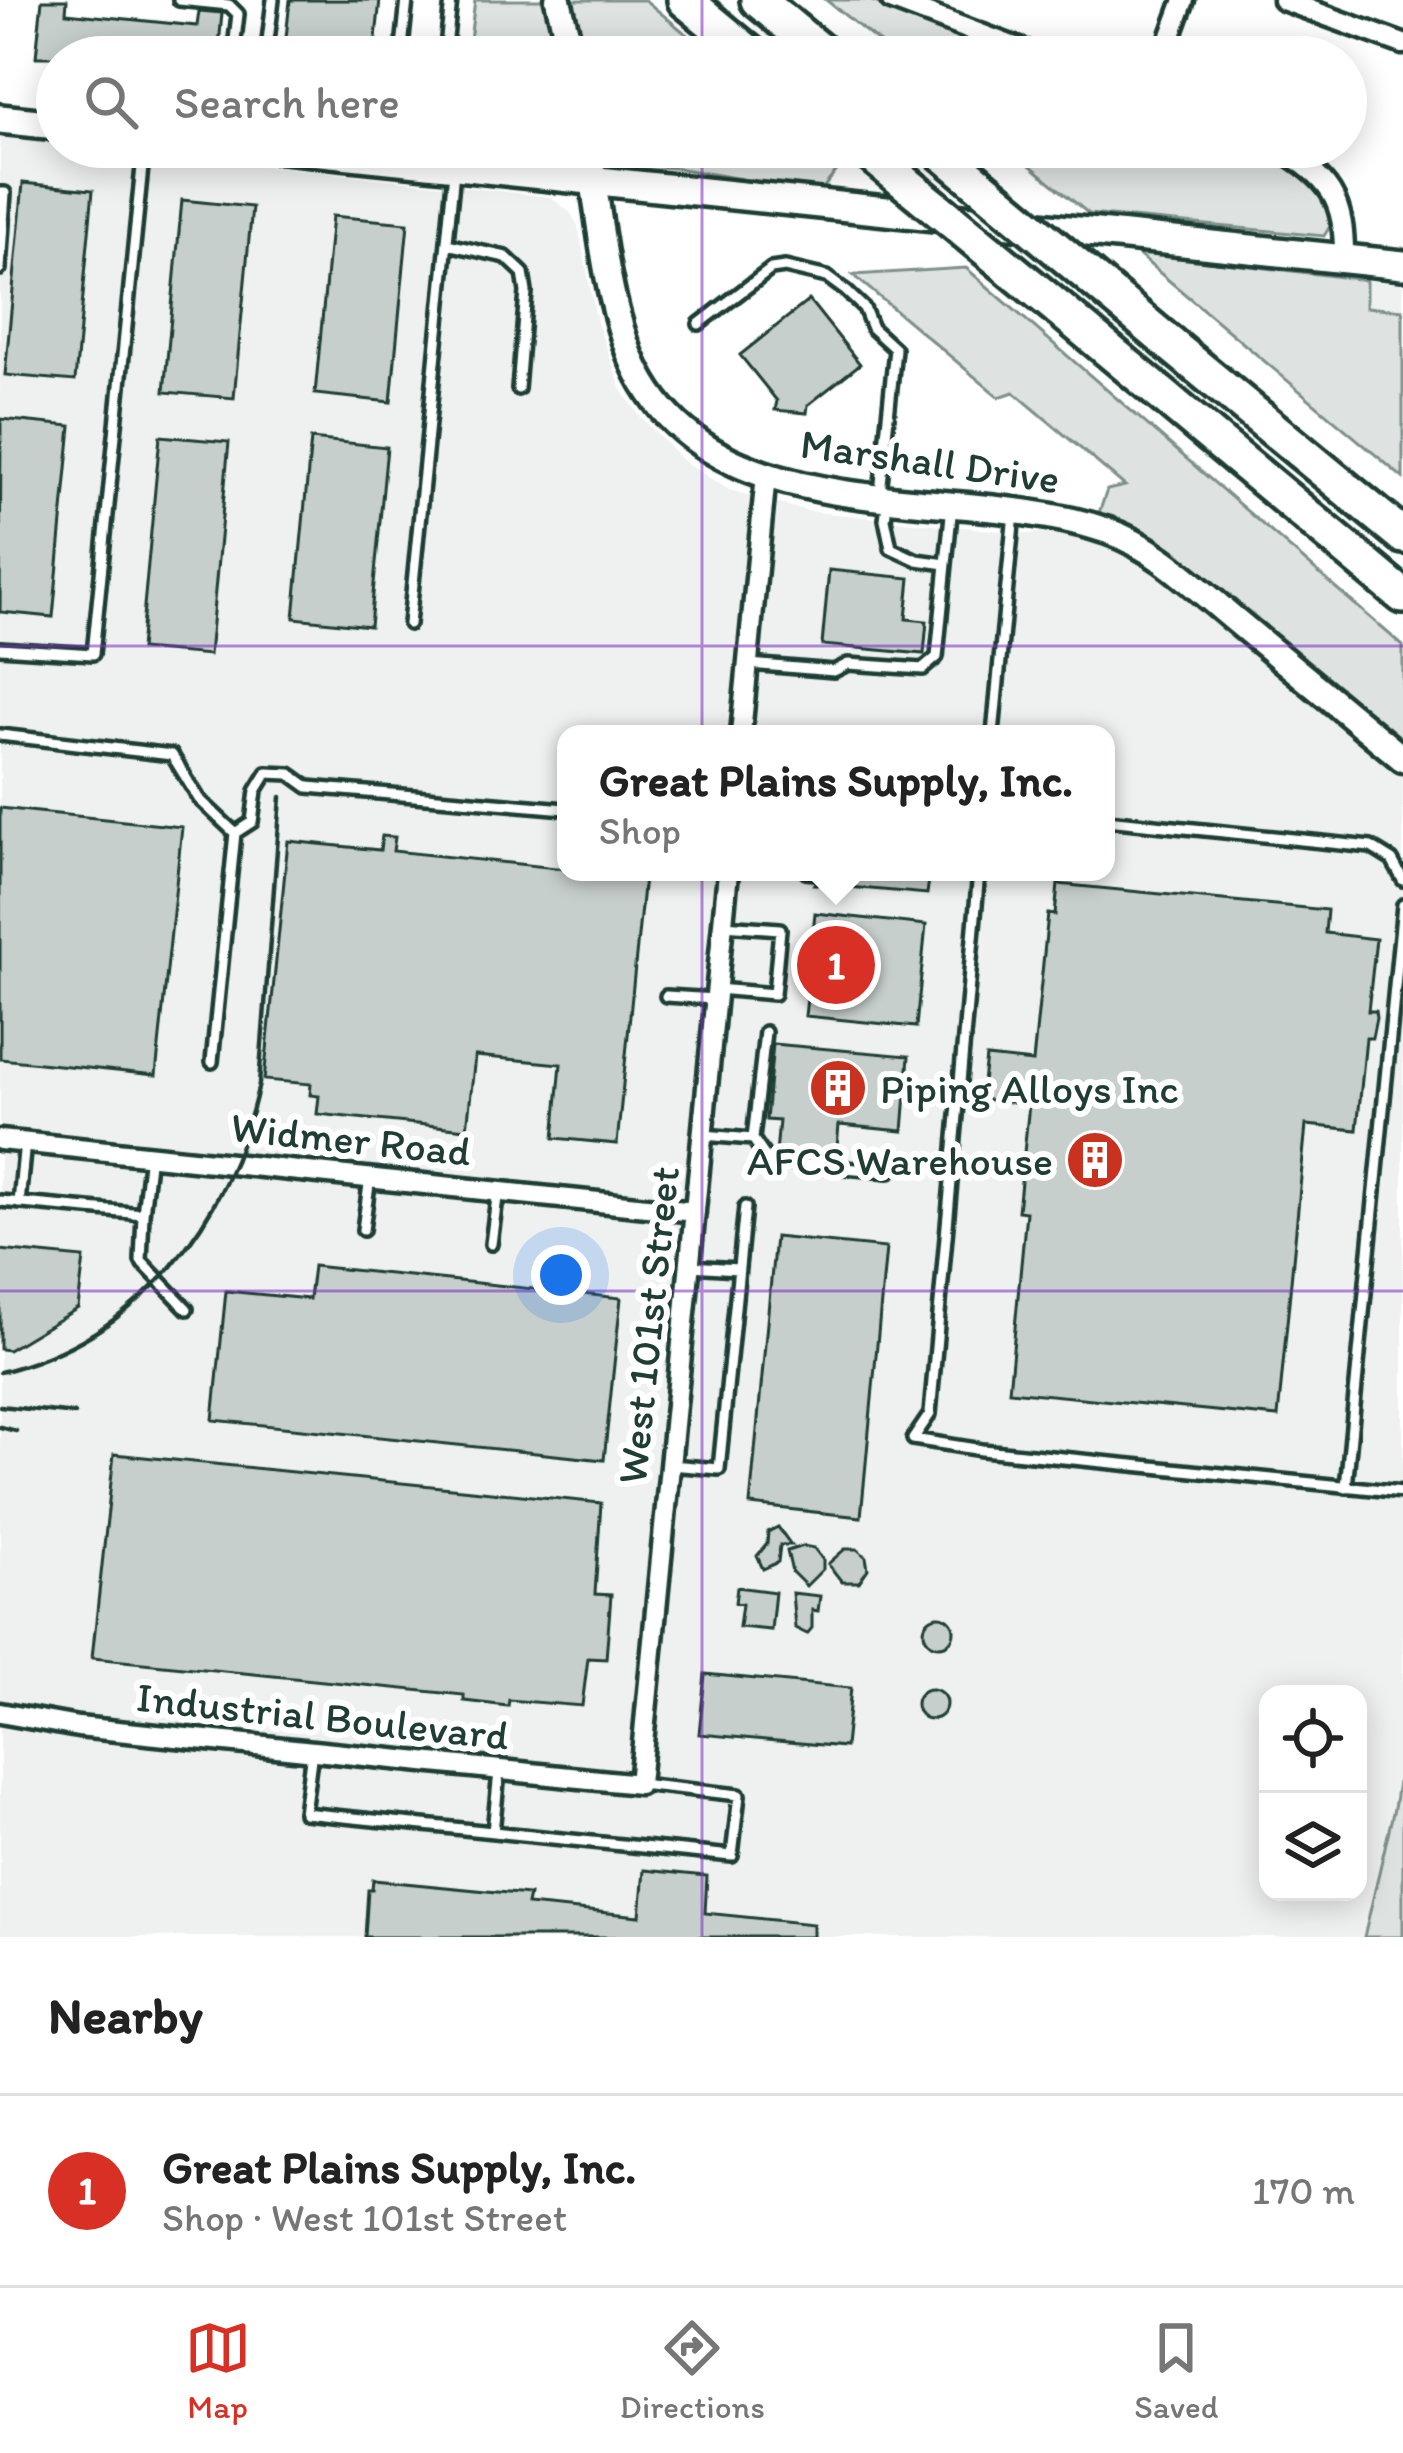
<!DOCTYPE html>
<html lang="en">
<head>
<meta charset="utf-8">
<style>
  body { margin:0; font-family:Itim,sans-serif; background:#f2f2f2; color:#222 }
  .controls { position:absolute; right:36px; bottom:36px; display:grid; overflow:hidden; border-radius:24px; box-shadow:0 6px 30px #0003 }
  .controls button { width:108px; height:108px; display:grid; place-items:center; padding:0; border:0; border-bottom:3px solid #e0e0e0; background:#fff; color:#222; font:60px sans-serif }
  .you { position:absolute; left:561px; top:1275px; width:42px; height:42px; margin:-30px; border:9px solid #fff; border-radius:50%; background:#1a73e8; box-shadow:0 0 0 18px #1a73e833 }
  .badge { display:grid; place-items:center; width:78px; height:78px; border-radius:50%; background:#d93025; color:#fff; font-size:39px; font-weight:700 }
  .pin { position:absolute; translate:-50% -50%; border:6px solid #fff; box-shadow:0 3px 12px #0006 }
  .popup { position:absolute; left:557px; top:725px; width:558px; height:156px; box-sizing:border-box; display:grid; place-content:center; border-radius:24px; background:#fff; filter:drop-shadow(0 3px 9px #0005); font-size:39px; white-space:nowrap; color:#767676 }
  .popup b { font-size:45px; color:#222 }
  .popup::after { content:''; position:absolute; left:50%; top:100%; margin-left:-24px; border:24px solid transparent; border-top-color:#fff }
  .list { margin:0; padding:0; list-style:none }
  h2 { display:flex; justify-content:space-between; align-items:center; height:156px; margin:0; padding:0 48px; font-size:51px }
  h2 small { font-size:39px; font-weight:400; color:#767676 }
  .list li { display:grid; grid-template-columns:78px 1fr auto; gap:36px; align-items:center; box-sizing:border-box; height:192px; padding:0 48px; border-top:3px solid #e0e0e0 }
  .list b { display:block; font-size:45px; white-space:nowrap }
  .list p { margin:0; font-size:39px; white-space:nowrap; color:#767676 }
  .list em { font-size:39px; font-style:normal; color:#767676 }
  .icon { flex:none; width:66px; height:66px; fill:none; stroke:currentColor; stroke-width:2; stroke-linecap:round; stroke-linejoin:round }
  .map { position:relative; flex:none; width:1403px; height:1937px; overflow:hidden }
  .search { position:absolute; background:#fff; box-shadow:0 6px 30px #0003; left:36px; right:36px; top:36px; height:132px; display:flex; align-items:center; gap:30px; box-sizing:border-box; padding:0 42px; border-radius:66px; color:#767676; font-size:45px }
  .sheet { height:348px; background:#fff }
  nav { display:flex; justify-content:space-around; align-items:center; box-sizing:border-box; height:168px; border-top:3px solid #e0e0e0; background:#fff; font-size:33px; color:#767676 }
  nav a { display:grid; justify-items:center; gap:6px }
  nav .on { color:#d93025 }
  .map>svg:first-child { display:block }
</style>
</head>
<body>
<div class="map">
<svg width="1403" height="1937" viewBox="0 0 1403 1937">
  <rect width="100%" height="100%" fill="#fff"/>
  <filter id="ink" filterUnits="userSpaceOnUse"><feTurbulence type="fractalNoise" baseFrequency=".00833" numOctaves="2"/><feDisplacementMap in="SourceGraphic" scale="24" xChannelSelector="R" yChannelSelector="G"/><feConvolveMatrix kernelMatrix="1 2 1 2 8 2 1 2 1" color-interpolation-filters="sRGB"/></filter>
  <g filter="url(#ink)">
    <path fill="#eef1f0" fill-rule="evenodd" d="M0 137 57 143V147H91L550 197 570 212 578 226 597 322 622 390 640 416 683 461 729 490 807 511 1031 534 1055 530 1128 551 1173 581 1403 772V1751L1394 1808 1364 1937H0ZM566 734H1106V872H566ZM1268 1694H1358V1892H1268Z
      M1366 280 1403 284V310L1365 307Z"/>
    <path fill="#dee3e2" stroke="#7e908b" stroke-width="3" d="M475 0H544L559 57H468Z
      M570 0H645L714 57H587Z
      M826 0H869L1020 57H897Z
      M611 147H824L843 163 820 192 676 168 632 165Z
      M1008 147H1254C1286 162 1329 184 1332 223L1324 236 1089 214Z
      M1135 252 1366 280V307L1403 310V478Z
      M966 268 1403 646V744L1126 529 1099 513 1107 490 1125 486 1014 392 999 397 853 275Z
      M1403 1751V1937H1364L1394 1808Z"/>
    <path fill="#c7cfcc" stroke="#1f3d34" stroke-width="3" d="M42 0H67L66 13 197 26 199 11 222 13 218 57H36Z
      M290 0H380L374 57H284Z
      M23 183 93 190 75 381 5 375Z
      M182 200 252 207 234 398 164 392Z
      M332 216 408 223 391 402 315 394Z
      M809 300 860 364 808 405 807 413 775 410 777 401 740 355Z
      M1 419 71 426 53 617 0 612Z
      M160 436 229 442 209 655 140 649Z
      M311 439 387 447 370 626 294 618Z
      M829 570 910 578 906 619 927 621 924 654 822 645Z
      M0 808 182 827 156 1075 0 1059Z
      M382 836 395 837 393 851 566 869V872L644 877 617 1144 554 1138 561 1064 475 1056 467 1129 317 1114 319 1096 310 1095 311 1084 264 1080 288 841 380 850Z
      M824 872H930L927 894 814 884Z
      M1058 884 1327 910 1325 933 1376 939 1368 1011H1375L1376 1018 1372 1038H1366L1357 1130 1306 1125 1278 1417 1009 1391 1026 1212 1018 1211 1029 1104 981 1099 986 1057 1033 1062 1048 914 1055 915Z
      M815 913 926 925 916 1027 805 1016 808 989 800 988 804 940 812 941Z
      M773 1044 909 1056 903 1131 839 1125 836 1158 776 1153 779 1121 766 1120Z
      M775 1237 886 1248 861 1517 750 1505Z
      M0 1250 84 1258 78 1308 8 1350 0 1349Z
      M313 1266 621 1298 604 1460 213 1420 226 1291 309 1299Z
      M114 1454 601 1503 595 1594 611 1595 606 1659 588 1658 582 1706 509 1700 508 1706 464 1701V1695L92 1658Z
      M778 1527 791 1545H780L778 1562 763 1569 757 1556 767 1544 768 1532Z
      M803 1546 814 1548 823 1560V1569L806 1586 792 1572 787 1551Z
      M845 1549H857L866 1557 868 1569 859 1582H842L828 1564Z
      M737 1587 775 1592 771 1630 739 1627 742 1604 735 1603Z
      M792 1593 820 1596 818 1611 812 1610V1628L807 1634 795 1628Z
      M924 1631a15 15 0 1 1 30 0a15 15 0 1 1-30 0Z
      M705 1674 851 1688 845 1747 699 1734Z
      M916 1704a15 15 0 1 1 30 0a15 15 0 1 1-30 0Z
      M644 1870 707 1876 705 1913 813 1924V1937H365L368 1890H372L373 1880 529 1895 527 1905 640 1916Z"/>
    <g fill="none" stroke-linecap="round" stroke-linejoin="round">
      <defs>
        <path id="service" d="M179 0 229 5 238 14 233 57
          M266 57 273 0
          M401 57 407 0
          M445 57 451 0
          M0 193H5L0 269
          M447 244 506 257 523 273 526 292 518 389
          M699 324 771 269 785 267 827 277 846 291 864 308 872 328 895 349 880 493
          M888 499 885 519 891 548 917 560 946 564 952 505
          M409 624 454 171
          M0 648 93 654 144 147
          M749 664 834 671 848 664 923 669 937 657 946 564
          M993 734 1014 513
          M0 735 172 755 199 799 235 833
          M1106 820 1371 847 1392 860 1403 880
          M806 872 815 873
          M979 872 930 1414 913 1439 982 1450 1403 1492
          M717 989 774 994 780 929 723 925
          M666 996 715 999
          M212 1062 235 833 252 822 256 791 267 773 290 774 308 787 566 809
          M703 1135 753 1139 765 1032
          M753 1139 768 1161 889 1172
          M0 1201 143 1214 150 1154
          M19 1203 25 1142
          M143 1214 141 1261 187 1309
          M363 1230 370 1177
          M491 1244 498 1190
          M690 1266 738 1269
          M670 1465 719 1469 745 1207
          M1346 1487 1403 905
          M312 1751 304 1813 732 1856 739 1795 639 1784
          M493 1832 499 1772"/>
        <path id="minor" d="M891 0 1041 57
          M1283 0 1403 44
          M1163 57 1184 0
          M1277 147C1330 179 1345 198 1344 260
          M741 734 766 475
          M0 1140 695 1212
          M0 1713 78 1727 639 1784 728 872"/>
        <path id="tertiary" d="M558 0 572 57
          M588 147C599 212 604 282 626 344 668 469 794 490 910 501 975 507 1046 510 1108 531 1157 548 1195 587 1234 619 1291 666 1347 713 1403 759"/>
        <path id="secondary" d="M0 119 57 125
          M274 147 1403 265"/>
        <path id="motorway" d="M685 0 754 57
          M758 0 827 57
          M1058 308 1403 596
          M1170 344 1403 536"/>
      </defs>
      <use href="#service" stroke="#1f3d34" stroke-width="18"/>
      <use href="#minor" stroke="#1f3d34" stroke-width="27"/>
      <use href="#tertiary" stroke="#1f3d34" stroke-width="33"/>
      <use href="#secondary" stroke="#1f3d34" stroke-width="36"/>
      <use href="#motorway" stroke="#1f3d34" stroke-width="42"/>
      <use href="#service" stroke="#fff" stroke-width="9"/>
      <use href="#minor" stroke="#fff" stroke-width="18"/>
      <use href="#tertiary" stroke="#fff" stroke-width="24"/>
      <use href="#secondary" stroke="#fff" stroke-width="27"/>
      <use href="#motorway" stroke="#fff" stroke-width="33"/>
      <path stroke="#1f3d34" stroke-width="4.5" d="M0 1372C141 1338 229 1220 259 1084L281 797
        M0 1406 75 1414
        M0 1427 16 1431"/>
      <defs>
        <path id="motorway-bridge" d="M862 147 1058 308
          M935 147 1170 344"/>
      </defs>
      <use href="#motorway-bridge" stroke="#1f3d34" stroke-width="42" stroke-linecap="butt"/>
      <use href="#motorway-bridge" stroke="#fff" stroke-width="33"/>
    </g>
  </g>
  <path fill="none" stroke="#7b2cbf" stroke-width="3" stroke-opacity="0.55" d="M702 0V57M702 147V1937M0 646H1403M0 1291H1403"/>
  <defs>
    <symbol id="building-disc" viewBox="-11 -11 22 22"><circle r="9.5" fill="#c8321e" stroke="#fff"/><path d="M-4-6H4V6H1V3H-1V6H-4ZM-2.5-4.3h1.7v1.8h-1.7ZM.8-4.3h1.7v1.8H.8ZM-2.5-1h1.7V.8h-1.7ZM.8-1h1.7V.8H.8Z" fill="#fff"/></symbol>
  </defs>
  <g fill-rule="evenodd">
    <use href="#building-disc" x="805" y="1055" width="66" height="66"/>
    <use href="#building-disc" x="1062" y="1127" width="66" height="66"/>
  </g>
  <g text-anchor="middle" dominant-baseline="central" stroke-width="12" stroke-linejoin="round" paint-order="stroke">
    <g font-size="42" fill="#1f3d34" stroke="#fff">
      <text transform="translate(930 461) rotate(8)">Marshall Drive</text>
      <text transform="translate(351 1139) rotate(6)">Widmer Road</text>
      <text transform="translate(648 1325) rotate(-84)">West 101st Street</text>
      <text transform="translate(323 1716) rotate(6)">Industrial Boulevard</text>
    </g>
    <g font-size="42" fill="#1f3d34" stroke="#fff" text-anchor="start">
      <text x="880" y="1088">Piping Alloys Inc</text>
      <text x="1053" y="1160" text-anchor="end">AFCS Warehouse</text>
    </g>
  </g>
</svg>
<div class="controls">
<button><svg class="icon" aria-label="locate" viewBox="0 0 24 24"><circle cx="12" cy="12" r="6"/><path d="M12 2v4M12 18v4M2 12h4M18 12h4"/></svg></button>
<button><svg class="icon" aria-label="layers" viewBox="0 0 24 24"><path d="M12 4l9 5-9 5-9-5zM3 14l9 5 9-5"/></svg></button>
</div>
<div class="you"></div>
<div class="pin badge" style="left:836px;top:965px">1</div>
<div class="popup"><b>Great Plains Supply, Inc.</b>Shop</div>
<div class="search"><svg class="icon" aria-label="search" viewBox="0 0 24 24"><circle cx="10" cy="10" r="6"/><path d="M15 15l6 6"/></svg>Search here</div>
</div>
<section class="sheet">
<h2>Nearby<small></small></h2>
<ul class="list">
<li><span class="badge">1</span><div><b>Great Plains Supply, Inc.</b><p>Shop · West 101st Street</p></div><em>170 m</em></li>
</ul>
</section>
<nav>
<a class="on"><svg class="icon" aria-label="map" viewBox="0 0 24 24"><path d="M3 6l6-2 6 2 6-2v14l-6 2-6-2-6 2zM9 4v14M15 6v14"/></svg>Map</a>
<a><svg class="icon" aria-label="directions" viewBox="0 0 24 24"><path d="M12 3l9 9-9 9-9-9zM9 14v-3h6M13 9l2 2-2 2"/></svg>Directions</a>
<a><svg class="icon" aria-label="saved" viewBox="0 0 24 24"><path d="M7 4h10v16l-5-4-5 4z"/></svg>Saved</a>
</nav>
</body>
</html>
